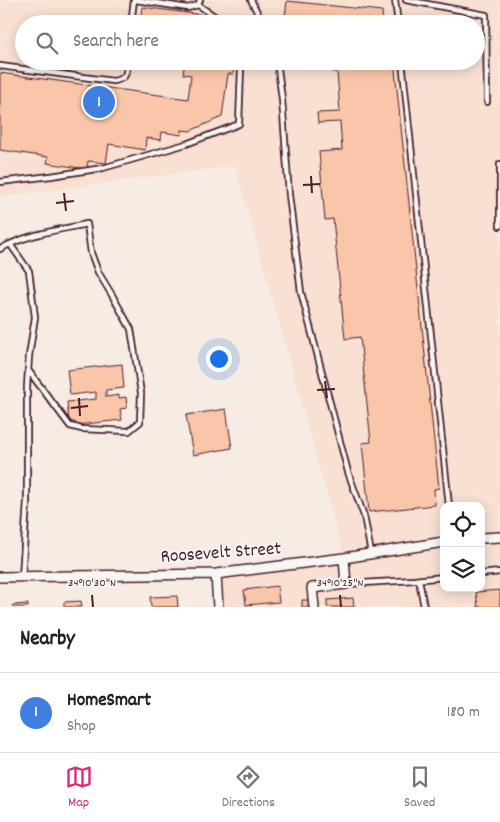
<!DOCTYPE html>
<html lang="en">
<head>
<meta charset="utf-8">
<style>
  body { margin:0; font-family:Dekko,sans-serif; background:#f6f6f6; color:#222 }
  .controls { position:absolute; right:15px; bottom:15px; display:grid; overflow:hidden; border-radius:10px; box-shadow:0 2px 12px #0003 }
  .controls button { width:45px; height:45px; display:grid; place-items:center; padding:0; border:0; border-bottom:1px solid #e0e0e0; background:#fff; color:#222; font:25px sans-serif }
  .you { position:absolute; left:218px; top:358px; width:18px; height:18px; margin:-12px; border:4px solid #fff; border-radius:50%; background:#1a73e8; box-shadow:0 0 0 8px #1a73e833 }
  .badge { display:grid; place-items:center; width:32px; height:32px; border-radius:50%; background:#db2777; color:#fff; font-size:16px; font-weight:700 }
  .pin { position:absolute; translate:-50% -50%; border:2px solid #fff; box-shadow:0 1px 5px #0006 }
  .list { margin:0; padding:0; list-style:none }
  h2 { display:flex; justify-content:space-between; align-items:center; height:65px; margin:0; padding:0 20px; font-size:21px }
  h2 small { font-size:16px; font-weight:400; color:#767676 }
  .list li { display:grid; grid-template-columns:32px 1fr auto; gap:15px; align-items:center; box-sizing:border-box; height:80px; padding:0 20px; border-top:1px solid #e0e0e0 }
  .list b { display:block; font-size:19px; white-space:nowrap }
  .list p { margin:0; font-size:16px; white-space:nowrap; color:#767676 }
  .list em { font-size:16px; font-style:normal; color:#767676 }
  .icon { flex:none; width:28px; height:28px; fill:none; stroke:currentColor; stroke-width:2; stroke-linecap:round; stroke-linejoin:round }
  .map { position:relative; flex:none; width:500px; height:607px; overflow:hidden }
  .search { position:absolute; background:#fff; box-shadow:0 2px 12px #0003; left:15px; right:15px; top:15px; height:55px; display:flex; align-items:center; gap:12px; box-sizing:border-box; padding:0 18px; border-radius:28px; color:#767676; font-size:19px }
  .sheet { height:145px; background:#fff }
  nav { display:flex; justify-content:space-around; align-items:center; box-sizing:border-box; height:70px; border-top:1px solid #e0e0e0; background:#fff; font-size:14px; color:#767676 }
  nav a { display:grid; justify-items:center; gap:2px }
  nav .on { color:#db2777 }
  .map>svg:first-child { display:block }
</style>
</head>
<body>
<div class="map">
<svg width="500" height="607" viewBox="0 0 500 607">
  <rect width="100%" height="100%" fill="#f7ece4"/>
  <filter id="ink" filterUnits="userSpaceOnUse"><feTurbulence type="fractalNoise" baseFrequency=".02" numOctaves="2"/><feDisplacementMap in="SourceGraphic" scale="10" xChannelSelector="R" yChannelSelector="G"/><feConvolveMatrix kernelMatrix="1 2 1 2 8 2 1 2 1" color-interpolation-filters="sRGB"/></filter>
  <g filter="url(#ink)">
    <path fill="#f8e1d3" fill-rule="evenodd" d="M0 0H500V607H219L216 574 344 557 235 166 0 197ZM24 24H476V61H24ZM444 506H481V588H444Z"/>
    <path fill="#f9c6aa" stroke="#4a1f2b" d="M287 1 382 11 383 24H284Z
      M142 7 204 15 203 24H140Z
      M185 61H228V66H234L233 74H228L222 117 190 131 182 130V135L162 132 161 140 146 138 145 150 109 144 106 163 88 161 87 169 47 163 48 157 0 150V73L188 99 191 75 183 74Z
      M338 61H394L439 488 434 489 435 505 369 512 362 443 371 442 360 337 345 339 333 219 325 220 319 152 342 150 340 122 318 123 317 113 340 112 337 72H332L331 65H338Z
      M122 364 124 388 106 390V397L119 395V398L126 397 127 408 120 409 122 420 76 425 75 422H69L67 402 96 399V392L70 395 67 370Z
      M226 409 232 448 193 455 186 415Z
      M277 586 279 602 246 605 244 590Z
      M500 590V607H478L476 592Z
      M177 596 178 607H151L150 597Z
      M353 598 354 607H327V600Z
      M302 600H311V607H302Z
      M81 601 82 607H64V602Z
      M28 604V607H13V605Z"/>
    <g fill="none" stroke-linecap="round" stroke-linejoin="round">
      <defs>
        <path id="lane" d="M136 0 188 8 198 5 200 0
          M251 0 263 24
          M395 0 398 24
          M406 0 486 15 487 102
          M198 5 216 17 219 24
          M131 24 134 0
          M277 61 282 99 289 195 301 292 348 472 364 516 371 553
          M402 61 449 506
          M0 66 113 81C127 79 126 74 128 61
          M500 164V226
          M0 182 51 176 103 168 186 144 239 124 241 68 238 61
          M10 244 29 271 35 317 29 356 27 387V502L22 577
          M0 249C27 234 58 230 87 224L91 253 98 272 112 295 131 329 141 393 140 422 129 431 82 429 70 426 28 370
          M481 574 500 572
          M419 580 424 607
          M346 584 414 580 444 577"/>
        <path id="street" d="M481 538 500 537
          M216 574 218 607
          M0 577 216 574 344 558 444 542
          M314 607 312 588 346 584 344 558"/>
      </defs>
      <use href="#lane" stroke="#4a1f2b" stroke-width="8"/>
      <use href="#street" stroke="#4a1f2b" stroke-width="12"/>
      <use href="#lane" stroke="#f6f6f2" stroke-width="4.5"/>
      <use href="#street" stroke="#f6f6f2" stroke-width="9"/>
    </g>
  </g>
  <path fill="none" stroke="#4a1f2b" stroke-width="2" d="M311 176 312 193M303 185 320 184M64 193 66 211M56 203 74 201M325 381 327 398M317 390 335 389M79 398 80 416M71 408 88 406M92 595 93 607M340 595 341 607"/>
  <g text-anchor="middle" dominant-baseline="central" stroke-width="4" stroke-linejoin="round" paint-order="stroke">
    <g font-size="19" fill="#4a1f2b" stroke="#f6f6f2">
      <text transform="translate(221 554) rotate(-4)">Roosevelt Street</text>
    </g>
  </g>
  <g font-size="12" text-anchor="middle" fill="#4a1f2b" stroke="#f6f6f2" stroke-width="4" stroke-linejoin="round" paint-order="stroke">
    <text x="92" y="586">34°10'30"N</text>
    <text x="340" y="586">34°10'25"N</text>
  </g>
</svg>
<div class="controls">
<button><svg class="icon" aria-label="locate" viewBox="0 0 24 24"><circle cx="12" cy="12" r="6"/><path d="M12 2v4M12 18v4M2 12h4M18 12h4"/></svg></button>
<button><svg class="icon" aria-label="layers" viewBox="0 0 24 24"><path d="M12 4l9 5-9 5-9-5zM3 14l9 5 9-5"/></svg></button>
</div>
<div class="you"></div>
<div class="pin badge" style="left:99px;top:102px;background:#3f7fe0">1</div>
<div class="search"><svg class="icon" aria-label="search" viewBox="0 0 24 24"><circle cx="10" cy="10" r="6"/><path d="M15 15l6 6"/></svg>Search here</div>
</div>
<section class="sheet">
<h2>Nearby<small></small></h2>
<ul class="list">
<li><span class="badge" style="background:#3f7fe0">1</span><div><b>HomeSmart</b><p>Shop</p></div><em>180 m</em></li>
</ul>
</section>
<nav>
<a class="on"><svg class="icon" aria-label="map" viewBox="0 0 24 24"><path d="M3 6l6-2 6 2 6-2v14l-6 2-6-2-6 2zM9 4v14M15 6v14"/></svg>Map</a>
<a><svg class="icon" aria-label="directions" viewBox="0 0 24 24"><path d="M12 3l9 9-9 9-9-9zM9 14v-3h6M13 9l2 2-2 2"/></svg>Directions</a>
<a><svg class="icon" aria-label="saved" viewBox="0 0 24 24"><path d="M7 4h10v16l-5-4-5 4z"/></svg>Saved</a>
</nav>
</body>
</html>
